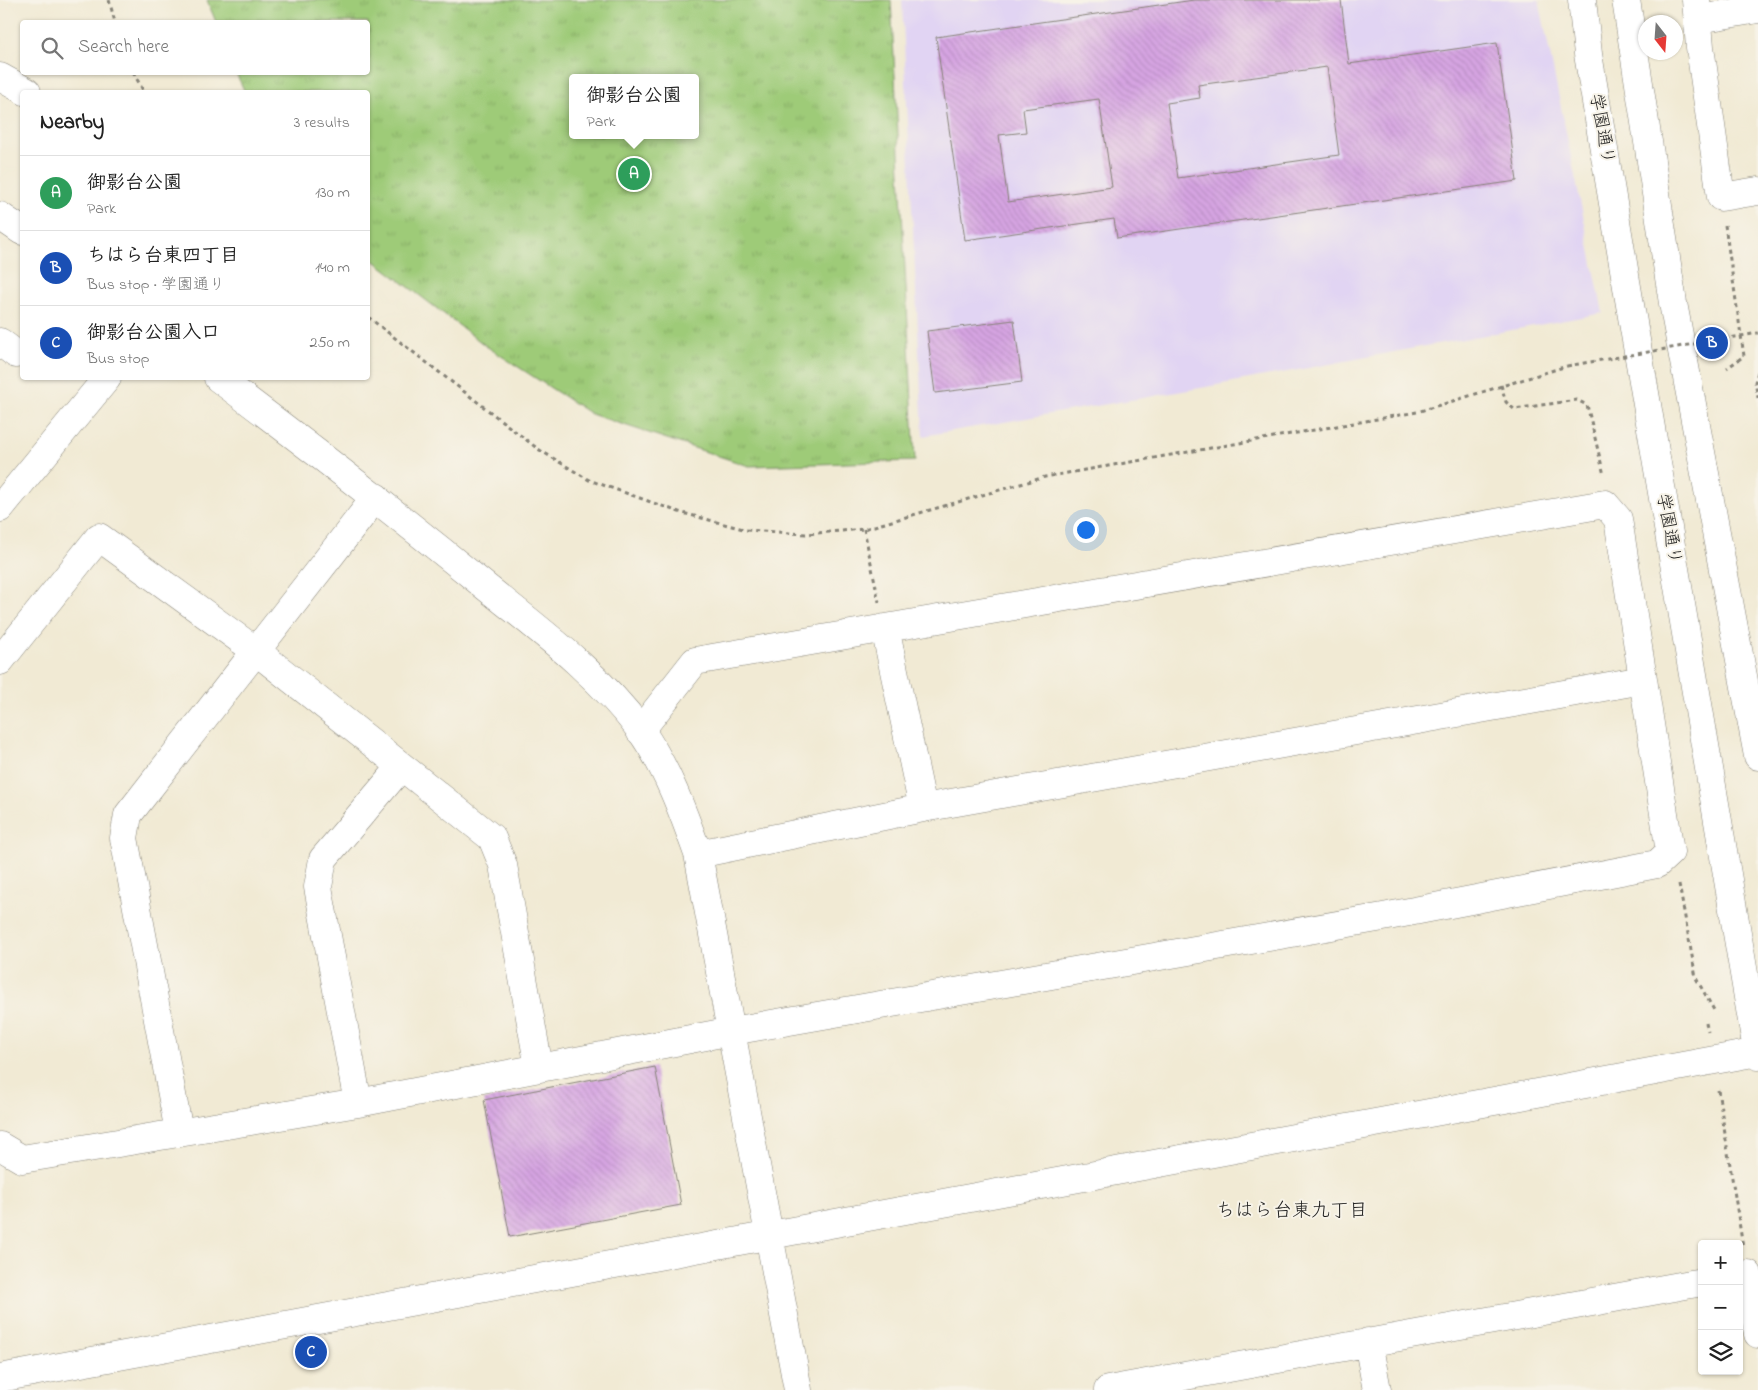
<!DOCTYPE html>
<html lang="en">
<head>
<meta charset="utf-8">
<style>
  body { margin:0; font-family:"Indie Flower","Klee One",sans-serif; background:#f6f6f6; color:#222 }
  .controls { position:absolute; right:15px; bottom:15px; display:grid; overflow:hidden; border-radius:5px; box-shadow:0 1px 4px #0004 }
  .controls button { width:45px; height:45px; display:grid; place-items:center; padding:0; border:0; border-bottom:1px solid #e0e0e0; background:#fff; color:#222; font:25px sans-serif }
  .compass { position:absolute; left:1638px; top:15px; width:45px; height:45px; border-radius:50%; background:#fff; box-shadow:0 1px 4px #0004; rotate:163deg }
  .you { position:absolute; left:1085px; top:529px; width:18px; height:18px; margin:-12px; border:4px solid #fff; border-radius:50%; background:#1a73e8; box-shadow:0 0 0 8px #1a73e833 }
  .badge { display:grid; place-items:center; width:32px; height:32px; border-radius:50%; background:#0f766e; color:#fff; font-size:16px; font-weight:700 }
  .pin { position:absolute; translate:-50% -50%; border:2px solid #fff; box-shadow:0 1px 5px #0006 }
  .popup { position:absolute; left:569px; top:74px; width:130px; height:65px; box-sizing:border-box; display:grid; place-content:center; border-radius:5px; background:#fff; filter:drop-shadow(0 1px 4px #0005); font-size:16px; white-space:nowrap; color:#767676 }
  .popup b { font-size:19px; color:#222 }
  .popup::after { content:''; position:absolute; left:50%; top:100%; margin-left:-10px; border:10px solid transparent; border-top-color:#fff }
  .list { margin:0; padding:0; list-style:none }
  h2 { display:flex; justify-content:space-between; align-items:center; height:65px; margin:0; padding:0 20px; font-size:21px }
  h2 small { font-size:16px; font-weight:400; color:#767676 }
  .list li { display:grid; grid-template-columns:32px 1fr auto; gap:15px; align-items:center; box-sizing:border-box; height:75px; padding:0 20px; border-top:1px solid #e0e0e0 }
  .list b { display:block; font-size:19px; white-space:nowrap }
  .list p { margin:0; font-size:16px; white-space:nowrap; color:#767676 }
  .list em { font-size:16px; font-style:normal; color:#767676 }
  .icon { flex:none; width:28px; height:28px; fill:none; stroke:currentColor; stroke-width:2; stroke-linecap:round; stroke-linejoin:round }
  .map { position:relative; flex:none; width:1758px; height:1390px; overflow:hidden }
  .search { position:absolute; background:#fff; box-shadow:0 1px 4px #0004; left:20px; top:20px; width:350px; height:55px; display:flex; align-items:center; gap:12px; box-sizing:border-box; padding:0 18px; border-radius:5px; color:#767676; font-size:19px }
  .panel { position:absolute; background:#fff; box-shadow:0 1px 4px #0004; left:20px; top:90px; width:350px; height:290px; border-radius:5px }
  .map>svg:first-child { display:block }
</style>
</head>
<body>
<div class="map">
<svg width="1758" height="1390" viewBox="0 0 1758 1390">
  <defs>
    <pattern id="grass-tufts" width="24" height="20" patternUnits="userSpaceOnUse" patternTransform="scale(1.25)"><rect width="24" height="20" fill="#9ecb78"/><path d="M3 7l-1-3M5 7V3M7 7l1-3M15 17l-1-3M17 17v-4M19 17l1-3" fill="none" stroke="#88ae67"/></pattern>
    <pattern id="building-back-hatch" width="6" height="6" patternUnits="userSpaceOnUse" patternTransform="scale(1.25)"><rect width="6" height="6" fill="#d6a4e2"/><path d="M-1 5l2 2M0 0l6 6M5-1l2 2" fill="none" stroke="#b78dc1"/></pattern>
  </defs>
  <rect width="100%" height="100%" fill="#f7f3e8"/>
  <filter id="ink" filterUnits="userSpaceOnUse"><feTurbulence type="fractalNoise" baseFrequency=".02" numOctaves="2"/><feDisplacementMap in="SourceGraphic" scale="10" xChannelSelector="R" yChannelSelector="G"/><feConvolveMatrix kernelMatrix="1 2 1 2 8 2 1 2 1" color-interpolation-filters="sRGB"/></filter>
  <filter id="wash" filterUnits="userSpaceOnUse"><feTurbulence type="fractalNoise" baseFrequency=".0096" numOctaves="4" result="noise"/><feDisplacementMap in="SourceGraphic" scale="20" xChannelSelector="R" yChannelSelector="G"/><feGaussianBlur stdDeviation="1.12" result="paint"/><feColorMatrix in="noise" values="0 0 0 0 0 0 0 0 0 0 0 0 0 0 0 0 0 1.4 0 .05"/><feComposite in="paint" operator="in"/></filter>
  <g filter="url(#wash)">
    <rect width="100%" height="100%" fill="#f1ead4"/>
    <path fill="#e1d4f3" d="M902 0H1539L1603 313 1206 387 923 436Z"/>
    <path fill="url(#grass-tufts)" stroke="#5d744a" fill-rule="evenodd" d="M207 0H891L915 461 749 466 591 414 486 346 368 256V92H245L236 73 368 72V22H216ZM573 78H695V135H573Z"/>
    <g id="blocks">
      <path fill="url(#building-back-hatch)" fill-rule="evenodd" d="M1194 0H1341L1349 64 1497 43 1517 181 1117 238 1114 219 965 240 936 37ZM1327 67 1339 155 1178 178 1167 103 1200 98 1198 85ZM1099 99 1112 187 1008 202 999 135 1026 132 1023 109Z
        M1014 320 1022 382 935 393 927 331Z
        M655 1067 681 1205 510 1237 484 1100Z"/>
    </g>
  </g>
  <g filter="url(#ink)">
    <use href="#blocks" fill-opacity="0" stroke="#868378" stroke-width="1"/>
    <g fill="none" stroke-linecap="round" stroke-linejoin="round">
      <defs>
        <path id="minor" d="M1582 0 1588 54 1629 299 1758 1056
          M1626 0 1673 303 1758 756
          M1696 0 1700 47 1721 197 1758 191
          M1699 19 1758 9
          M0 77 27 92
          M0 216 22 231
          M0 342 16 354
          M218 378C309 446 398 515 486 587 541 631 599 674 641 731 667 768 683 812 698 854L798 1390
          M0 508 107 378
          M885 628 923 808
          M0 661 99 537 256 651 492 838 503 865 539 1068
          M698 854 923 808 1643 680
          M358 1103 318 887 323 859 401 767
          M179 1132 124 838 128 815 376 497
          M0 1146 22 1159 358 1103 732 1031 1383 917 1657 864 1670 852 1618 519 1605 504 695 661 640 731
          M1739 1276 1748 1274 1758 1334
          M1368 1342 1377 1390
          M0 1378 1758 1052
          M1108 1390 1702 1282"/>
      </defs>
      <use href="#minor" stroke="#868378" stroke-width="29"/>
      <path stroke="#868378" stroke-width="3" stroke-dasharray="4 4" stroke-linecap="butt" d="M109 0 115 22
        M133 72 144 92
        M1725 225 1744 356 1727 368
        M368 317 538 449 589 480 679 512 747 530 806 534 864 529 1045 477 1417 412 1567 366
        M1758 372 1755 382 1758 398
        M1501 385 1506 402 1514 409 1577 400 1587 405 1604 475
        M864 529 879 602
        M1679 884 1696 978 1715 1012
        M1706 1023 1708 1032
        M1718 1090 1743 1247"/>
      <use href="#minor" stroke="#fff" stroke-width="28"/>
      <path stroke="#868378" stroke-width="3" stroke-dasharray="4 4" stroke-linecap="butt" d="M1567 366 1758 333"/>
    </g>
  </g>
  <g text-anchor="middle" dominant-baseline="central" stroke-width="4" stroke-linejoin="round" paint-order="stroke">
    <g font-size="18" fill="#1c1c1c" stroke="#f7f3e8">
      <text transform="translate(1601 129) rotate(80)">学園通り</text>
      <text transform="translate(1668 529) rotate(80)">学園通り</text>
    </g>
    <g font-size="19" fill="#1c1c1c" stroke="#f7f3e8">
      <text x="1292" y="1211">ちはら台東九丁目</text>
    </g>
  </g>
</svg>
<div class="controls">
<button>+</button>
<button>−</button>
<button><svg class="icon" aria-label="layers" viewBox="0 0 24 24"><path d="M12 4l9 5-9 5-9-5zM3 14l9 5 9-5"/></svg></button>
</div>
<svg class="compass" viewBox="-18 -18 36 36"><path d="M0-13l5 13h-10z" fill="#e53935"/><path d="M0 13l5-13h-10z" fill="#767676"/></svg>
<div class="you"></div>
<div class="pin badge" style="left:634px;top:174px;background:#2e9e5b">A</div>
<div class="popup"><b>御影台公園</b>Park</div>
<div class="pin badge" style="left:1712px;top:343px;background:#1a4fb4">B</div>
<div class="pin badge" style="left:311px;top:1352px;background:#1a4fb4">C</div>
<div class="search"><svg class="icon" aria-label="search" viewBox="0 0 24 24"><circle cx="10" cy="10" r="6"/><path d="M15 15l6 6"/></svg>Search here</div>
<section class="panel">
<h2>Nearby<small>3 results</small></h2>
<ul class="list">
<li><span class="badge" style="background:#2e9e5b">A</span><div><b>御影台公園</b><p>Park</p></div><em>130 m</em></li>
<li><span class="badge" style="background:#1a4fb4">B</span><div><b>ちはら台東四丁目</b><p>Bus stop · 学園通り</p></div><em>140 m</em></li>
<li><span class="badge" style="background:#1a4fb4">C</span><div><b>御影台公園入口</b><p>Bus stop</p></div><em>250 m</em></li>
</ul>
</section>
</div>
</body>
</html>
